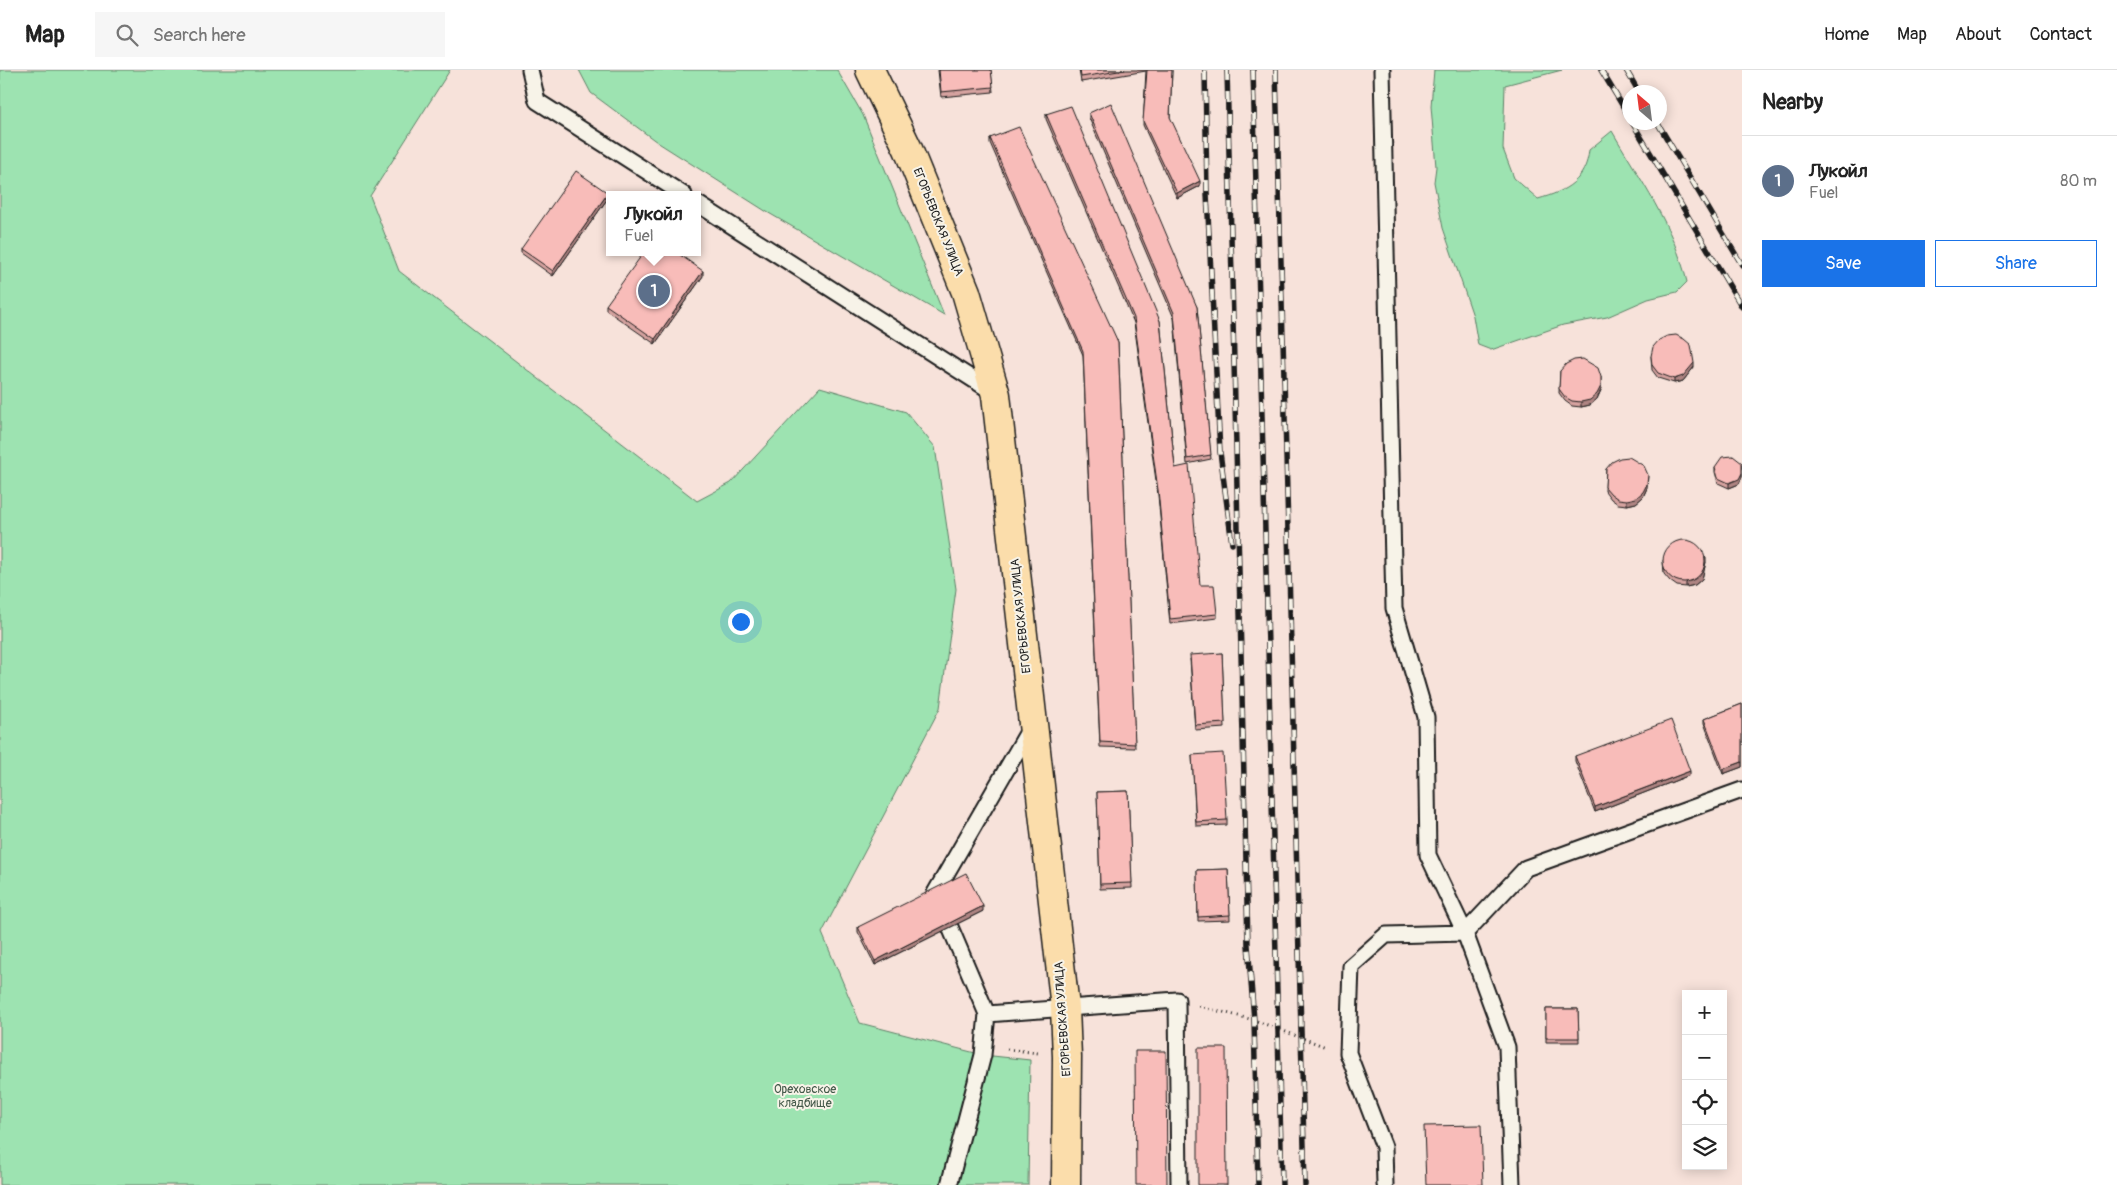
<!DOCTYPE html>
<html lang="en">
<head>
<meta charset="utf-8">
<style>
  body { margin:0; font-family:Pangolin,sans-serif; background:#f6f6f6; color:#222 }
  .controls { position:absolute; right:15px; bottom:15px; display:grid; overflow:hidden; border-radius:0px; box-shadow:0 2px 12px #0003 }
  .controls button { width:45px; height:45px; display:grid; place-items:center; padding:0; border:0; border-bottom:1px solid #e0e0e0; background:#fff; color:#222; font:25px sans-serif }
  .compass { position:absolute; left:1622px; top:15px; width:45px; height:45px; border-radius:50%; background:#fff; box-shadow:0 2px 12px #0003; rotate:332deg }
  .you { position:absolute; left:740px; top:551px; width:18px; height:18px; margin:-12px; border:4px solid #fff; border-radius:50%; background:#1a73e8; box-shadow:0 0 0 8px #1a73e833 }
  .badge { display:grid; place-items:center; width:32px; height:32px; border-radius:50%; background:#1a73e8; color:#fff; font-size:16px; font-weight:700 }
  .pin { position:absolute; translate:-50% -50%; border:2px solid #fff; box-shadow:0 1px 5px #0006 }
  .popup { position:absolute; left:606px; top:121px; width:95px; height:65px; box-sizing:border-box; display:grid; place-content:center; border-radius:0px; background:#fff; filter:drop-shadow(0 1px 4px #0005); font-size:16px; white-space:nowrap; color:#767676 }
  .popup b { font-size:19px; color:#222 }
  .popup::after { content:''; position:absolute; left:50%; top:100%; margin-left:-10px; border:10px solid transparent; border-top-color:#fff }
  .list { margin:0; padding:0; list-style:none }
  h2 { display:flex; justify-content:space-between; align-items:center; height:65px; margin:0; padding:0 20px; font-size:21px }
  h2 small { font-size:16px; font-weight:400; color:#767676 }
  .list li { display:grid; grid-template-columns:32px 1fr auto; gap:15px; align-items:center; box-sizing:border-box; height:90px; padding:0 20px; border-top:1px solid #e0e0e0 }
  .list b { display:block; font-size:19px; white-space:nowrap }
  .list p { margin:0; font-size:16px; white-space:nowrap; color:#767676 }
  .list em { font-size:16px; font-style:normal; color:#767676 }
  .actions { display:flex; gap:10px; padding:15px 20px }
  .actions a { flex:1; padding:11px 0; border:1px solid #1a73e8; border-radius:0px; text-align:center; font-size:18px; color:#1a73e8 }
  .actions .main { background:#1a73e8; color:#fff }
  .icon { flex:none; width:28px; height:28px; fill:none; stroke:currentColor; stroke-width:2; stroke-linecap:round; stroke-linejoin:round }
  .map { position:relative; flex:none; width:1742px; height:1115px; overflow:hidden }
  header { display:flex; align-items:center; gap:30px; box-sizing:border-box; height:70px; padding:0 25px; background:#fff; border-bottom:1px solid #e0e0e0 }
  header strong { font-size:24px }
  nav { display:flex; gap:28px; margin-inline-start:auto; font-size:18px }
  .search { width:350px; height:45px; background:#f6f6f6; display:flex; align-items:center; gap:12px; box-sizing:border-box; padding:0 18px; border-radius:0px; color:#767676; font-size:19px }
  main { display:flex }
  aside { flex:1; background:#fff }
  .map>svg:first-child { display:block }
</style>
</head>
<body>
<header>
<strong>Map</strong>
<div class="search"><svg class="icon" aria-label="search" viewBox="0 0 24 24"><circle cx="10" cy="10" r="6"/><path d="M15 15l6 6"/></svg>Search here</div>
<nav><a>Home</a><a>Map</a><a>About</a><a>Contact</a></nav>
</header>
<main>
<div class="map">
<svg width="1742" height="1115" viewBox="0 0 1742 1115">
  <rect width="100%" height="100%" fill="#f7e2da"/>
  <filter id="ink" filterUnits="userSpaceOnUse"><feTurbulence type="fractalNoise" baseFrequency=".02" numOctaves="2"/><feDisplacementMap in="SourceGraphic" scale="10" xChannelSelector="R" yChannelSelector="G"/><feConvolveMatrix kernelMatrix="1 2 1 2 8 2 1 2 1" color-interpolation-filters="sRGB"/></filter>
  <g filter="url(#ink)">
    <path fill="#9de3b1" stroke="#5c8066" d="M0 0H450L370 126 399 201 697 431 731 413 820 317 906 342 935 377 956 519 940 638 822 863 860 953 983 985 1030 990 1028 1115H0Z
      M579 0H837L863 45 944 245 767 142 657 72 591 23Z
      M1434 0H1562L1505 15 1503 79 1514 108 1538 129C1567 121 1586 110 1589 80L1612 61C1640 109 1674 157 1687 212L1677 222 1648 229 1607 247 1563 255 1491 280 1478 275 1473 246 1443 158 1434 112 1436 97 1431 36Z"/>
    <g fill="none" stroke-linecap="round" stroke-linejoin="round">
      <defs>
        <path id="lane" d="M530 0 537 31 684 125
          M1382 0 1394 538 1426 647 1428 785 1465 863 1507 977 1512 1115
          M698 134 996 324
          M935 823 1032 655
          M950 857 987 944 1177 930 1179 1115
          M949 1115 983 985 987 944
          M1385 1115 1384 1077 1348 983 1351 896 1386 865 1465 863 1526 798 1742 720"/>
        <path id="highway" d="M870 0 908 79 966 222 996 325 1065 938 1067 987 1066 1115"/>
      </defs>
      <use href="#lane" stroke="#1c1c1c" stroke-width="19"/>
      <use href="#highway" stroke="#1c1c1c" stroke-width="31"/>
      <path stroke="#1c1c1c" stroke-width="3" stroke-dasharray="1 4" stroke-linecap="butt" d="M1199 936 1254 950 1326 977
        M1007 979 1038 983"/>
      <use href="#lane" stroke="#f7f3e8" stroke-width="15"/>
      <use href="#highway" stroke="#fbddab" stroke-width="28"/>
      <defs>
        <path id="rail" d="M1205 0 1207 124 1220 382 1232 474
          M1227 0 1248 875 1254 950 1258 1115
          M1253 0 1282 1115
          M1276 0 1305 1115
          M1601 0 1630 48
          M1626 0 1639 22
          M1632 52 1742 237
          M1657 52 1742 195"/>
      </defs>
      <use href="#rail" stroke="#1c1c1c" stroke-width="5.5"/>
      <use href="#rail" stroke="#f7f3e8" stroke-width="4" stroke-dasharray="11" stroke-linecap="butt"/>
    </g>
    <path fill="#d5a29f" stroke="#1c1c1c" d="M938 0H991L993 22 941 27Z
      M1079 0H1172L1170 48 1200 116 1177 128 1143 55 1146 1 1081 12Z
      M1089 43 1197 237 1211 389 1187 394 1174 248 1089 48Z
      M1046 44 1160 251 1175 398 1200 515 1217 544V548L1170 554 1158 425 1134 253 1046 49Z
      M990 68 1118 272 1135 678 1100 677 1083 285 990 73Z
      M608 128 553 206 521 183V179Z
      M703 206 655 274 606 240V235Z
      M1651 286 1694 297 1683 311 1674 313 1658 308 1652 300Z
      M1560 301 1601 320 1597 329 1590 335 1581 337 1572 336 1565 331 1559 323Z
      M1742 393V407L1739 414 1729 418 1718 413 1715 402V397Z
      M1606 399 1647 418 1643 427 1636 433 1627 435 1618 434 1611 429 1605 421Z
      M1663 490 1706 492 1702 509 1695 515 1686 517 1677 516 1670 511 1664 504Z
      M1222 583 1225 658 1195 660 1190 589Z
      M1742 634V697L1723 704 1704 653V649Z
      M1192 685 1227 750V755L1196 756Z
      M1575 686 1690 705 1595 742 1575 691Z
      M1128 721 1132 818 1100 819 1097 722Z
      M1228 799 1230 850 1198 851 1197 800Z
      M983 841 875 895 858 862V857Z
      M1546 939H1578L1579 972H1546Z"/>
    <path fill="#ae8482" stroke="#1c1c1c" d="M1200 111V116L1177 128V123Z
      M608 123V128L553 206V201Z
      M703 201V206L655 274V269Z
      M1694 293V297L1683 311 1674 313V309Z
      M1601 307V320L1597 329 1590 335 1581 337V332Z
      M1742 403V407L1739 414 1729 418V413Z
      M1648 405 1647 418 1643 427 1636 433 1627 435V430Z
      M1706 487V492L1702 509 1695 515 1686 517V513Z
      M1742 692V697L1723 704V699Z
      M1690 701V705L1595 742V737Z
      M983 836V841L875 895V891Z"/>
    <path fill="#f8bcb9" stroke="#1c1c1c" d="M939 0H991L993 17 941 22Z
      M1080 0H1125L1081 7Z
      M1147 0H1172L1170 47 1200 111 1177 123 1143 51Z
      M1111 33 1197 237 1211 385 1187 389 1174 243 1089 43Z
      M1071 36 1160 251 1175 398 1189 395 1200 515H1214L1217 544 1170 549 1158 420 1134 248 1046 44Z
      M1019 57 1118 272 1135 674 1100 672 1083 281 990 68Z
      M576 101 608 123 553 201 521 179Z
      M644 182H676L703 201 655 269 606 235Z
      M1676 265 1684 269 1691 275 1694 293 1683 306 1674 309 1658 303 1652 295 1651 286 1653 277 1659 270 1667 266Z
      M1583 289 1598 298 1601 307V316L1597 324 1590 330 1581 332 1572 331 1565 327 1559 319 1560 301 1566 294 1574 290Z
      M1733 386 1742 393V403L1739 409 1729 413 1718 408 1715 397 1722 387Z
      M1629 387 1644 396 1648 405 1647 414 1643 422 1636 428 1627 430 1618 429 1611 424 1605 417 1606 399 1612 392 1620 388Z
      M1663 491a21 21 0 1 1 42 0a21 21 0 1 1-42 0Z
      M1222 583 1225 653 1195 655 1190 585Z
      M1742 634V692L1723 699 1704 649Z
      M1671 650 1690 701 1595 737 1575 686Z
      M1223 683 1227 750 1196 752 1192 685Z
      M1128 721 1132 813 1100 814 1097 722Z
      M1228 799 1230 845 1198 847 1197 800Z
      M966 803 983 836 875 891 858 857Z
      M1546 939H1578L1579 968H1546Z
      M1198 978H1226L1227 1115H1198Z
      M1135 981H1166L1167 1115H1136Z
      M1481 1055 1483 1115H1426L1424 1056Z"/>
  </g>
  <g text-anchor="middle" dominant-baseline="central" stroke-width="4" stroke-linejoin="round" paint-order="stroke">
    <g font-size="12" fill="#1c1c1c" stroke="#f7f3e8">
      <text transform="translate(938 152) rotate(68)">ЕГОРЬЕВСКАЯ УЛИЦА</text>
      <text transform="translate(1021 546) rotate(-96)">ЕГОРЬЕВСКАЯ УЛИЦА</text>
      <text transform="translate(1063 949) rotate(-94)">ЕГОРЬЕВСКАЯ УЛИЦА</text>
    </g>
    <g font-size="12" fill="#435849" stroke="#f7f3e8">
      <text x="805" y="1019">Ореховское<tspan x="805" dy="14">кладбище</tspan></text>
    </g>
  </g>
</svg>
<div class="controls">
<button>+</button>
<button>−</button>
<button><svg class="icon" aria-label="locate" viewBox="0 0 24 24"><circle cx="12" cy="12" r="6"/><path d="M12 2v4M12 18v4M2 12h4M18 12h4"/></svg></button>
<button><svg class="icon" aria-label="layers" viewBox="0 0 24 24"><path d="M12 4l9 5-9 5-9-5zM3 14l9 5 9-5"/></svg></button>
</div>
<svg class="compass" viewBox="-18 -18 36 36"><path d="M0-13l5 13h-10z" fill="#e53935"/><path d="M0 13l5-13h-10z" fill="#767676"/></svg>
<div class="you"></div>
<div class="pin badge" style="left:654px;top:221px;background:#5c6f8a">1</div>
<div class="popup"><b>Лукойл</b>Fuel</div>
</div>
<aside>
<h2>Nearby<small></small></h2>
<ul class="list">
<li><span class="badge" style="background:#5c6f8a">1</span><div><b>Лукойл</b><p>Fuel</p></div><em>80 m</em></li>
</ul>
<div class="actions"><a class="main">Save</a><a>Share</a></div>
</aside>
</main>
</body>
</html>
